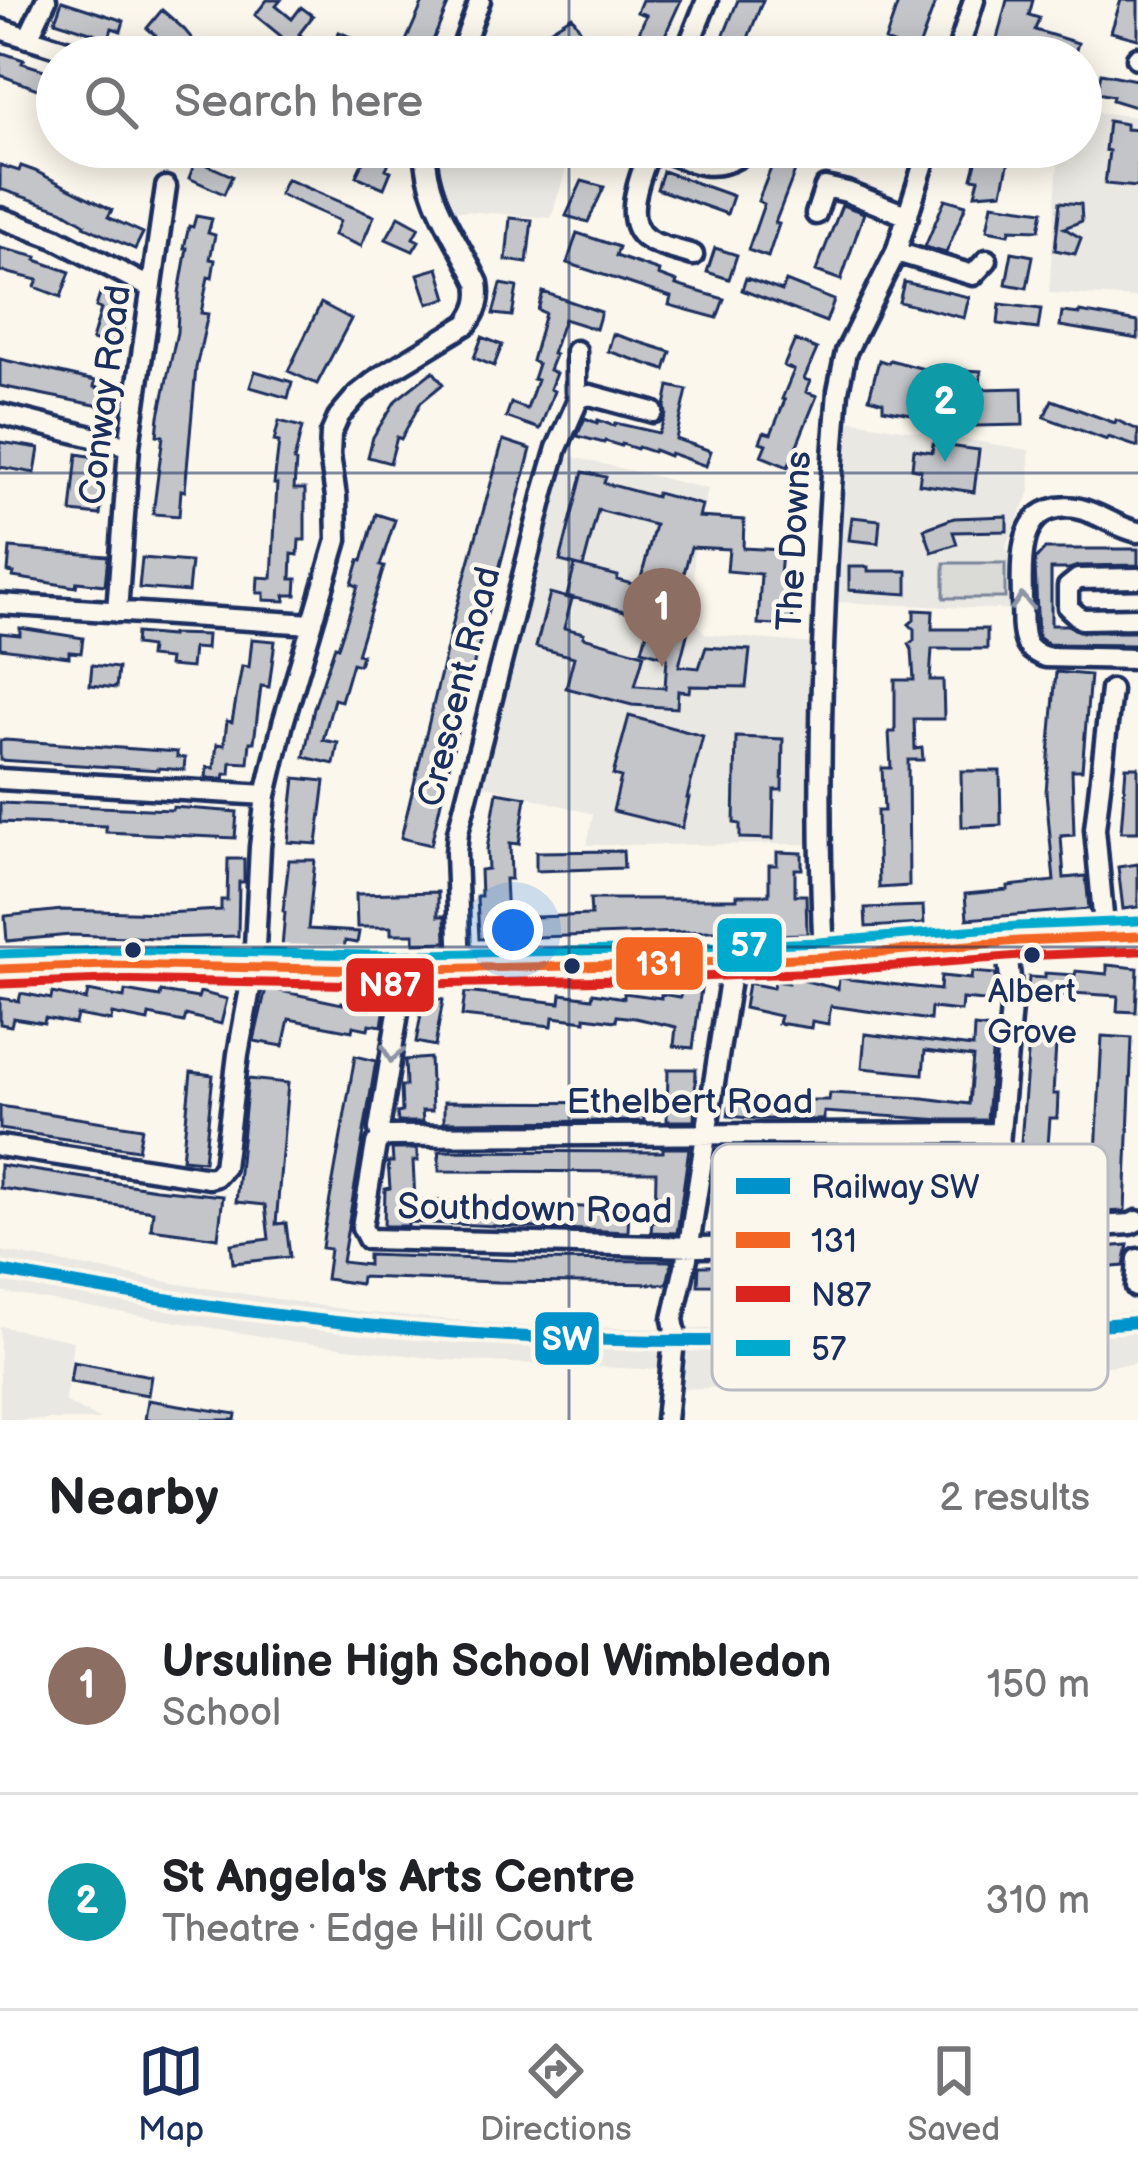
<!DOCTYPE html>
<html lang="en">
<head>
<meta charset="utf-8">
<style>
  body { margin:0; font-family:"Balsamiq Sans",sans-serif; background:#f2f2f2; color:#202124 }
  .you { position:absolute; left:513px; top:930px; width:42px; height:42px; margin:-30px; border:9px solid #fff; border-radius:50%; background:#1a73e8; box-shadow:0 0 0 18px #1a73e833 }
  .badge { display:grid; place-items:center; width:78px; height:78px; border-radius:50%; background:#1b2f5e; color:#fff; font-size:39px; font-weight:700 }
  .pin { position:absolute; translate:-50% -99px; filter:drop-shadow(0 3px 6px #0008) }
  .pin::after { content:''; position:absolute; top:63px; width:42px; height:36px; background:inherit; clip-path:polygon(0 0,100% 0,50% 100%) }
  .list { margin:0; padding:0; list-style:none }
  h2 { display:flex; justify-content:space-between; align-items:center; height:156px; margin:0; padding:0 48px; font-size:51px }
  h2 small { font-size:39px; font-weight:400; color:#757577 }
  .list li { display:grid; grid-template-columns:78px 1fr auto; gap:36px; align-items:center; box-sizing:border-box; height:216px; padding:0 48px; border-top:3px solid #e0e0e0 }
  .list b { display:block; font-size:45px; white-space:nowrap }
  .list p { margin:0; font-size:39px; white-space:nowrap; color:#757577 }
  .list em { font-size:39px; font-style:normal; color:#757577 }
  .icon { flex:none; width:66px; height:66px; fill:none; stroke:currentColor; stroke-width:2; stroke-linecap:round; stroke-linejoin:round }
  .map { position:relative; flex:none; width:1138px; height:1420px; overflow:hidden }
  .search { position:absolute; background:#fff; box-shadow:0 6px 30px #0003; left:36px; right:36px; top:36px; height:132px; display:flex; align-items:center; gap:30px; box-sizing:border-box; padding:0 42px; border-radius:66px; color:#757577; font-size:45px }
  .sheet { height:588px; background:#fff }
  nav { display:flex; justify-content:space-around; align-items:center; box-sizing:border-box; height:168px; border-top:3px solid #e0e0e0; background:#fff; font-size:33px; color:#757577 }
  nav a { display:grid; justify-items:center; gap:6px }
  nav .on { color:#1b2f5e }
  .map>svg:first-child { display:block }
</style>
</head>
<body>
<div class="map">
<svg width="1138" height="1420" viewBox="0 0 1138 1420">
  <rect width="100%" height="100%" fill="#fbf7ec"/>
  <filter id="ink" filterUnits="userSpaceOnUse"><feTurbulence type="fractalNoise" baseFrequency=".00833" numOctaves="2"/><feDisplacementMap in="SourceGraphic" scale="24" xChannelSelector="R" yChannelSelector="G"/><feConvolveMatrix kernelMatrix="1 2 1 2 8 2 1 2 1" color-interpolation-filters="sRGB"/></filter>
  <g filter="url(#ink)">
    <path fill="#eae8e2" d="M1081 110 1138 117V298L1049 293 1058 160 1061 147H1081Z
      M436 147H573L551 218 453 210 435 165Z
      M848 420 1029 450 1030 492 1006 546 1014 573 1016 610 836 602Z
      M565 455 708 489 694 554 695 622 706 634 813 644 809 844 587 845 593 814 483 785Z
      M0 1251 179 1284 368 1313 527 1326 668 1329 663 1370 447 1360 290 1341 0 1292Z
      M1138 1311V1363L1014 1375 682 1389 686 1329 928 1325Z
      M0 1326 73 1341 65 1402 101 1420H0Z"/>
    <path fill="#dadad7" stroke="#7a849a" stroke-width="3" d="M944 563H1005V598H944Z"/>
    <path fill="#c3c5c9" stroke="#1b2f5e" stroke-width="3" d="M267 0H281L276 6 292 19 301 7 313 16 299 34 315 47 307 57H296L277 42 281 36 255 15Z
      M424 0H450L426 57H399Z
      M642 0H681L655 57H640L631 53 646 15 637 12Z
      M738 0H763L741 56 719 47Z
      M899 0H936L917 53 885 41Z
      M1007 0H1033L1029 15 1039 18 1035 30 1078 43 1074 57H1062L1042 51 1040 57H1005L1008 45 996 43Z
      M1121 0H1138V39L1111 32Z
      M62 1 124 21 121 31 112 28 109 38 55 21Z
      M162 10 184 29 207 57H182L171 45 169 47 147 28Z
      M572 16 586 39 565 52 551 29Z
      M339 32 397 57H329Z
      M0 52 24 60 22 63 57 74 53 95 0 75Z
      M1101 73 1136 80 1138 108 1112 100 1113 96 1097 93Z
      M1108 121 1126 124V129L1138 130V187L1105 184 1109 151 1105 150Z
      M370 147H396L386 169 391 171 384 188 356 176Z
      M854 147H887L879 167 850 157Z
      M980 147H1012L1002 192 975 194 979 179 972 178Z
      M775 158 797 166 775 223 779 224 768 257 748 250 764 204 758 201Z
      M196 160 232 176 224 194 189 178Z
      M0 165 19 171 21 166 35 171 112 210 108 217 143 233 135 249 84 226 85 224 62 210 0 189Z
      M663 171 733 196 727 214 657 189Z
      M286 179 374 216 361 246 334 235 340 221 279 194Z
      M582 181 604 187 588 222 566 216Z
      M945 199 966 205 946 253 925 247Z
      M1060 202 1081 204 1082 221 1064 228 1081 238 1075 254 1055 250Z
      M992 204 1043 211 1039 230 1010 229 1009 234 987 230Z
      M842 205 864 213 841 280 816 271Z
      M196 216 212 219 208 233 215 235 210 259 215 260 212 278 208 277 201 313 208 314 196 368 185 491 181 490 179 516 153 514 163 436 157 435 159 416 177 332 179 293 187 248H184L189 226 193 227Z
      M399 216 419 227 413 238 419 241 413 251 386 239Z
      M510 218 532 220 527 263 506 260Z
      M577 233 619 247 616 256 659 271 658 275 677 282 676 285 724 299 717 318 669 305 671 297 567 263Z
      M0 248 37 257 36 260 70 272 61 297 35 287 38 280 0 271Z
      M715 248 737 255 729 279 707 272Z
      M1012 252 1033 256 1027 288 1006 284Z
      M438 268 447 298 428 304 418 274Z
      M746 278 782 291 786 281 834 300 826 322 742 290Z
      M904 282 969 297 964 318 899 302Z
      M501 284 517 287 512 316 493 314Z
      M101 291 127 300 119 324 124 325 118 347 92 340 101 309 96 307Z
      M543 292 601 312 596 329 564 319 552 354 555 355 549 370 556 373 550 389 554 391 540 429 506 417 511 403 527 409 537 380 533 379 538 364 532 361 545 313 538 310Z
      M321 303 351 319 317 384 288 371Z
      M1000 304 1041 309 1038 329 998 324Z
      M1062 312 1080 314V312L1138 322V339L1060 326Z
      M613 334 671 352 665 370 608 351Z
      M482 337 502 345 494 366 474 358Z
      M795 340 817 349 804 379 810 381 806 392 817 396 788 467 761 456 766 444 760 442 764 432 771 434 785 400 782 399 794 370 784 366Z
      M0 359 95 381 94 387 121 392 117 416 99 413 100 406 0 386Z
      M879 360 888 363 890 360 943 374V369L981 371 980 389 1022 388 1023 425 976 426 975 392 932 391V414L917 415 883 409V402L869 398Z
      M255 371 292 382 288 398 250 387Z
      M433 371 443 384 421 402 401 439 397 437 390 463 368 457 373 437 396 400Z
      M669 386 687 390 676 439 711 451 706 466 670 453 669 456 654 450 653 452 638 447 637 449 622 444 621 446 605 441 604 443 577 436 585 418 597 423 598 420 614 426 615 423 659 433 666 414 665 406Z
      M1052 400 1115 423 1116 420 1138 430V447L1108 437 1107 440 1044 417Z
      M279 421 302 427 294 461 296 462 294 489H305V540H299L298 555 292 554 291 579H297L296 595H285V601L264 600V593H257L258 577 272 578 277 484H274L279 442 274 441Z
      M503 440 531 449 464 701 431 845 401 838 458 602Z
      M0 442 39 448 35 473 0 467Z
      M933 444 979 450 974 492 919 484 921 470 912 468 914 449 932 452Z
      M77 454 107 459 101 491H103L100 515 71 512Z
      M583 472 606 477 604 483 656 497 657 493 702 505 699 517 744 520 743 548 782 550 780 577 795 578 792 626 758 624 761 574 727 571 729 549 691 547 680 588 688 590 678 625 689 627 679 666 699 668 706 647 750 650 746 687 690 686 689 692 678 691 677 708 632 705 566 688 574 657 536 647 550 593 572 599 564 628 584 633 583 637 644 654 635 686 665 688 667 657 642 650 651 618 567 596 575 565 618 576 617 580 639 586 655 525 598 510 583 567 560 561Z
      M376 514 395 520 380 566 384 567 357 654 362 655 359 665 352 663 341 701 334 699 323 740 338 743 334 764 304 757 314 708 335 646 338 647 345 626 358 586 352 584 359 560 362 561Z
      M1007 516V531L953 532 957 544 932 552 924 529 954 518Z
      M852 517 880 520 878 543 849 540Z
      M10 548 108 556 105 585 77 582 76 587 13 577 14 573 8 572Z
      M1045 549H1138V565L1078 566 1069 569H1051V625H1067L1081 632H1138V645L1048 644 1038 637 1035 565 1036 559Z
      M142 558 191 562 188 592 139 588Z
      M849 567H868V571H907V594L849 590Z
      M914 610 933 611 932 629H987V649H932L930 680H943L944 719H914L915 749 922 748 923 760H908L909 886 879 888 877 811H884L882 768H891L889 732H895V680H914L912 650 909 644 914 640V629L909 624 914 620Z
      M20 628 83 638 81 653 69 652V657L0 648V633L20 635Z
      M136 633 171 636V634L207 635 206 649 193 648 191 668 168 666 169 659 149 657 150 647 135 645Z
      M252 639 275 641 269 687 261 686 254 742H250L248 763 231 762 230 774H225L224 779 206 778 207 767 214 768 217 744 224 745 227 721 232 722 242 666 249 667Z
      M92 665 118 668 116 688 90 685Z
      M1056 672 1090 675 1082 770H1072L1074 835 1061 836 1064 878 1086 876 1089 909 967 919 965 894 1008 890V886L1054 881 1046 792Z
      M629 716 703 736 687 798H689L682 828 613 811 621 777 613 775Z
      M736 737 783 739 782 790H774L773 839 740 838V824L734 823Z
      M5 740 177 752V757L185 758 184 770 159 768V770L0 760V741Z
      M1126 767H1138V832H1121Z
      M961 771H1000L1001 825 962 827Z
      M295 778 325 781 317 844 288 842Z
      M497 792 526 797 519 844 510 843 511 879H505L507 918 591 915 590 899H737V895H769V865H777V852L802 853V869H795V895H806L807 934 767 935V932H737V930L479 939 477 896H481L480 870 488 869 487 849Z
      M0 803 172 810 173 807 237 812 235 838 106 832V826L0 822Z
      M623 851 624 868 536 871V852Z
      M228 859H244V882H239L238 936 159 938 70 935 7 941 5 916 62 910 164 913 221 910V900H227Z
      M289 860H315L308 929 359 932 357 943 345 941 344 953 282 948 285 912 283 911Z
      M1138 864V907L1123 909 1118 867Z
      M438 892V916H445L446 942 414 943V934H391V927H357L356 894Z
      M923 906 924 924 866 927 865 908Z
      M1107 965 1138 968 1136 1012 1117 1011 1118 996 1072 993V997L1042 994 1041 1000 1027 999 1029 977 1045 978V973L1075 975 1076 971 1107 974Z
      M972 972 996 974 994 1002 962 999 961 1011 931 1008 930 1020 831 1006 828 1024 812 1021 811 1028 778 1023 780 1016 744 1008 748 983 773 988 774 981 788 983 789 977 838 989 839 978 940 990 941 976 971 979Z
      M682 987 701 989 693 1048 674 1046 676 1027 635 1018 617 1016 616 1021 585 1017V1021L553 1017 552 1026 462 1016 465 992 560 1003 561 994 592 998 593 993 624 998V993L661 998V994L680 997Z
      M266 988 342 1004V1002L358 1005V999L373 1002 374 997 386 1000 382 1026 369 1024 368 1029 353 1026 352 1031 289 1019 283 1046 254 1041Z
      M88 991 124 998 125 991 160 997 161 992 198 998 200 992 227 999 221 1024 186 1015 184 1022 149 1015 148 1021 112 1014 111 1021 77 1015 75 1024 45 1018 44 1023 13 1018 11 1026 0 1024V998L19 1001 21 993 51 999 52 993 86 1000Z
      M429 997 443 1000 435 1046 416 1042 423 1003 428 1004Z
      M974 1027 994 1029 987 1120H944L824 1112V1120L759 1119 728 1116 731 1094 761 1097V1100H829L830 1093 924 1098 969 1104 973 1057 925 1051 923 1074 862 1068 865 1034 973 1047Z
      M1102 1036 1132 1038 1125 1211 1101 1212V1195H1094Z
      M1029 1042 1056 1044 1053 1094H1058L1057 1118H1050L1043 1216 1015 1217Z
      M355 1056 376 1061 342 1262 368 1265V1255L508 1260 672 1261 667 1284 498 1282 361 1277 360 1284 326 1279 330 1249 322 1248 324 1233Z
      M430 1058 432 1111H422L423 1122H398L397 1113 402 1112 401 1086H406L405 1060Z
      M668 1069H696L694 1121H667Z
      M191 1072 213 1075 204 1161 182 1159Z
      M248 1079 288 1083 276 1224 286 1223 290 1257 233 1263 231 1244 269 1239 265 1205 236 1202Z
      M444 1102 644 1103V1121L444 1122Z
      M0 1106 142 1128 138 1150 0 1129Z
      M663 1148H689L677 1233 651 1232 652 1222H655L656 1172 439 1171V1151L663 1152Z
      M392 1149H417L418 1161H413L415 1200 629 1209 628 1232 408 1222V1226H384L385 1189 390 1188 388 1162H393Z
      M0 1165 156 1189 223 1196 218 1238 151 1229 153 1211 0 1188Z
      M1128 1245 1124 1266 1004 1276 1005 1286 991 1288V1290H975L974 1286H948L949 1265 1004 1266 1003 1256Z
      M930 1265V1286L698 1285 699 1266Z
      M73 1362 151 1376 148 1395 70 1382Z
      M148 1400 236 1414 235 1420H145Z"/>
    <g fill="none" stroke-linecap="round" stroke-linejoin="round">
      <defs>
        <path id="minor" d="M0 29 88 57
          M28 38 46 0
          M459 57 480 0
          M684 57 707 0
          M956 57 974 0
          M1137 58 1138 57
          M651 147C643 170 619 221 647 239 659 247 679 250 693 255
          M653 147C684 158 707 175 738 157
          M816 214 825 187 847 192 908 216
          M0 218 55 238 151 288
          M896 252 973 275 987 260
          M579 398 590 395 653 412
          M0 414 129 446
          M1138 532C1107 525 1084 499 1050 510 1016 521 1022 575 1022 602 1023 614 1021 629 1025 640 1028 650 1036 653 1045 657L1138 659
          M1138 578 1078 579 1068 587V607L1081 619 1138 618
          M0 604 312 624
          M117 612 129 446 166 187
          M0 779 266 795
          M1105 937 1095 829 1111 690
          M824 957C815 768 823 579 838 391L846 352 896 252 929 147
          M460 969 456 853 458 832 545 489 557 448 579 398 576 392V351
          M405 970 379 1129 381 1138 376 1144 362 1227 368 1239 698 1247 979 1243 987 1238 992 1224 1012 996 1006 942
          M381 1138 389 1136 1000 1133
          M0 1146 209 1178 216 1176 224 1167 238 1054 254 967 260 847 266 795 283 723 337 540 336 497 330 455 331 434 339 416 357 395 380 377 467 324C477 311 481 300 478 283 458 240 423 196 426 147
          M1013 1231 1131 1224 1137 1221
          M1136 1287 1138 1259
          M666 1420 675 1330 673 1319 687 1258 733 960"/>
        <path id="major" d="M0 969C143 958 285 973 428 970 558 967 690 965 820 957 926 950 1032 937 1138 936"/>
      </defs>
      <use href="#minor" stroke="#1b2f5e" stroke-width="27"/>
      <use href="#major" stroke="#1b2f5e" stroke-width="33"/>
      <use href="#minor" stroke="#fbf7ec" stroke-width="18"/>
      <use href="#major" stroke="#fbf7ec" stroke-width="24"/>
      <defs>
        <path id="bus-1" d="M0 969 107 965 374 970 624 965 820 957 1019 941 1138 936"/>
        <path id="bus-2" d="M1 984 107 980 375 985 624 980 821 972 1020 956 1138 951"/>
        <path id="bus-3" d="M0 954 107 950 374 955 624 950 819 942 1018 926 1138 921"/>
      </defs>
      <use href="#bus-1" stroke="#fbf7ec" stroke-width="18"/>
      <use href="#bus-2" stroke="#fbf7ec" stroke-width="18"/>
      <use href="#bus-3" stroke="#fbf7ec" stroke-width="18"/>
      <use href="#bus-1" stroke="#f26522" stroke-width="9"/>
      <use href="#bus-2" stroke="#dc241f" stroke-width="9"/>
      <use href="#bus-3" stroke="#00a9ce" stroke-width="9"/>
      <defs>
        <path id="rail-1" d="M0 1271C140 1297 280 1319 422 1330 661 1350 900 1340 1138 1322"/>
      </defs>
      <use href="#rail-1" stroke="#fbf7ec" stroke-width="21"/>
      <use href="#rail-1" stroke="#0092cb" stroke-width="12"/>
    </g>
    <defs><path id="oneway-chevron" d="M-2-3.5L2.5 0L-2 3.5" fill="none" stroke-width="1.6" stroke-linecap="round" stroke-linejoin="round" transform="scale(3)"/></defs>
    <g stroke="#8b93a5">
      <use href="#oneway-chevron" transform="translate(1022 602) rotate(-92)"/>
      <use href="#oneway-chevron" transform="translate(392 1054) rotate(100)"/>
    </g>
  </g>
  <path fill="none" stroke="#1b2f5e" stroke-width="3" stroke-opacity="0.55" d="M569 0V57M569 147V1420M0 473H1138M0 947H1138"/>
  <g fill="#1b2f5e" stroke="#fbf7ec" stroke-width="4.5">
    <circle cx="133" cy="950" r="10"/>
    <circle cx="1032" cy="955" r="10"/>
    <circle cx="572" cy="966" r="10"/>
  </g>
  <g text-anchor="middle" dominant-baseline="central" stroke-width="9" stroke-linejoin="round" paint-order="stroke">
    <g font-size="33" fill="#1b2f5e" stroke="#fbf7ec">
      <text x="1032" y="992">Albert<tspan x="1032" dy="41">Grove</tspan></text>
    </g>
    <g font-size="36" fill="#1b2f5e" stroke="#fbf7ec">
      <text transform="translate(106 395) rotate(-83)">Conway Road</text>
      <text transform="translate(795 541) rotate(-87)">The Downs</text>
      <text transform="translate(460 687) rotate(-76)">Crescent Road</text>
      <text x="690" y="1102">Ethelbert Road</text>
      <text transform="translate(535 1210) rotate(1)">Southdown Road</text>
    </g>
  </g>
  <rect x="712" y="1144" width="396" height="246" rx="18" fill="#fbf7ec" stroke="#b8bbc1" stroke-width="3"/>
  <rect x="736" y="1178" width="54" height="16" fill="#0092cb"/>
  <rect x="736" y="1232" width="54" height="16" fill="#f26522"/>
  <rect x="736" y="1286" width="54" height="16" fill="#dc241f"/>
  <rect x="736" y="1340" width="54" height="16" fill="#00a9ce"/>
  <g font-size="33" fill="#1b2f5e">
    <text x="811" y="1198">Railway SW</text>
    <text x="811" y="1252">131</text>
    <text x="811" y="1306">N87</text>
    <text x="811" y="1360">57</text>
  </g>
  <g stroke="#fbf7ec" stroke-width="4.5">
    <rect x="715" y="916" width="69" height="58" rx="12" fill="#00a9ce"/>
    <rect x="614" y="935" width="91" height="57" rx="12" fill="#f26522"/>
    <rect x="344" y="956" width="92" height="58" rx="12" fill="#dc241f"/>
    <rect x="533" y="1310" width="68" height="57" rx="12" fill="#0092cb"/>
  </g>
  <g font-size="33" text-anchor="middle" font-weight="bold" fill="#fff">
    <text x="749" y="956">57</text>
    <text x="659" y="975">131</text>
    <text x="390" y="996">N87</text>
    <text x="567" y="1350">SW</text>
  </g>
</svg>
<div class="you"></div>
<div class="pin badge" style="left:662px;top:667px;background:#8d6e63">1</div>
<div class="pin badge" style="left:945px;top:462px;background:#0f9aa8">2</div>
<div class="search"><svg class="icon" aria-label="search" viewBox="0 0 24 24"><circle cx="10" cy="10" r="6"/><path d="M15 15l6 6"/></svg>Search here</div>
</div>
<section class="sheet">
<h2>Nearby<small>2 results</small></h2>
<ul class="list">
<li><span class="badge" style="background:#8d6e63">1</span><div><b>Ursuline High School Wimbledon</b><p>School</p></div><em>150 m</em></li>
<li><span class="badge" style="background:#0f9aa8">2</span><div><b>St Angela's Arts Centre</b><p>Theatre · Edge Hill Court</p></div><em>310 m</em></li>
</ul>
</section>
<nav>
<a class="on"><svg class="icon" aria-label="map" viewBox="0 0 24 24"><path d="M3 6l6-2 6 2 6-2v14l-6 2-6-2-6 2zM9 4v14M15 6v14"/></svg>Map</a>
<a><svg class="icon" aria-label="directions" viewBox="0 0 24 24"><path d="M12 3l9 9-9 9-9-9zM9 14v-3h6M13 9l2 2-2 2"/></svg>Directions</a>
<a><svg class="icon" aria-label="saved" viewBox="0 0 24 24"><path d="M7 4h10v16l-5-4-5 4z"/></svg>Saved</a>
</nav>
</body>
</html>
